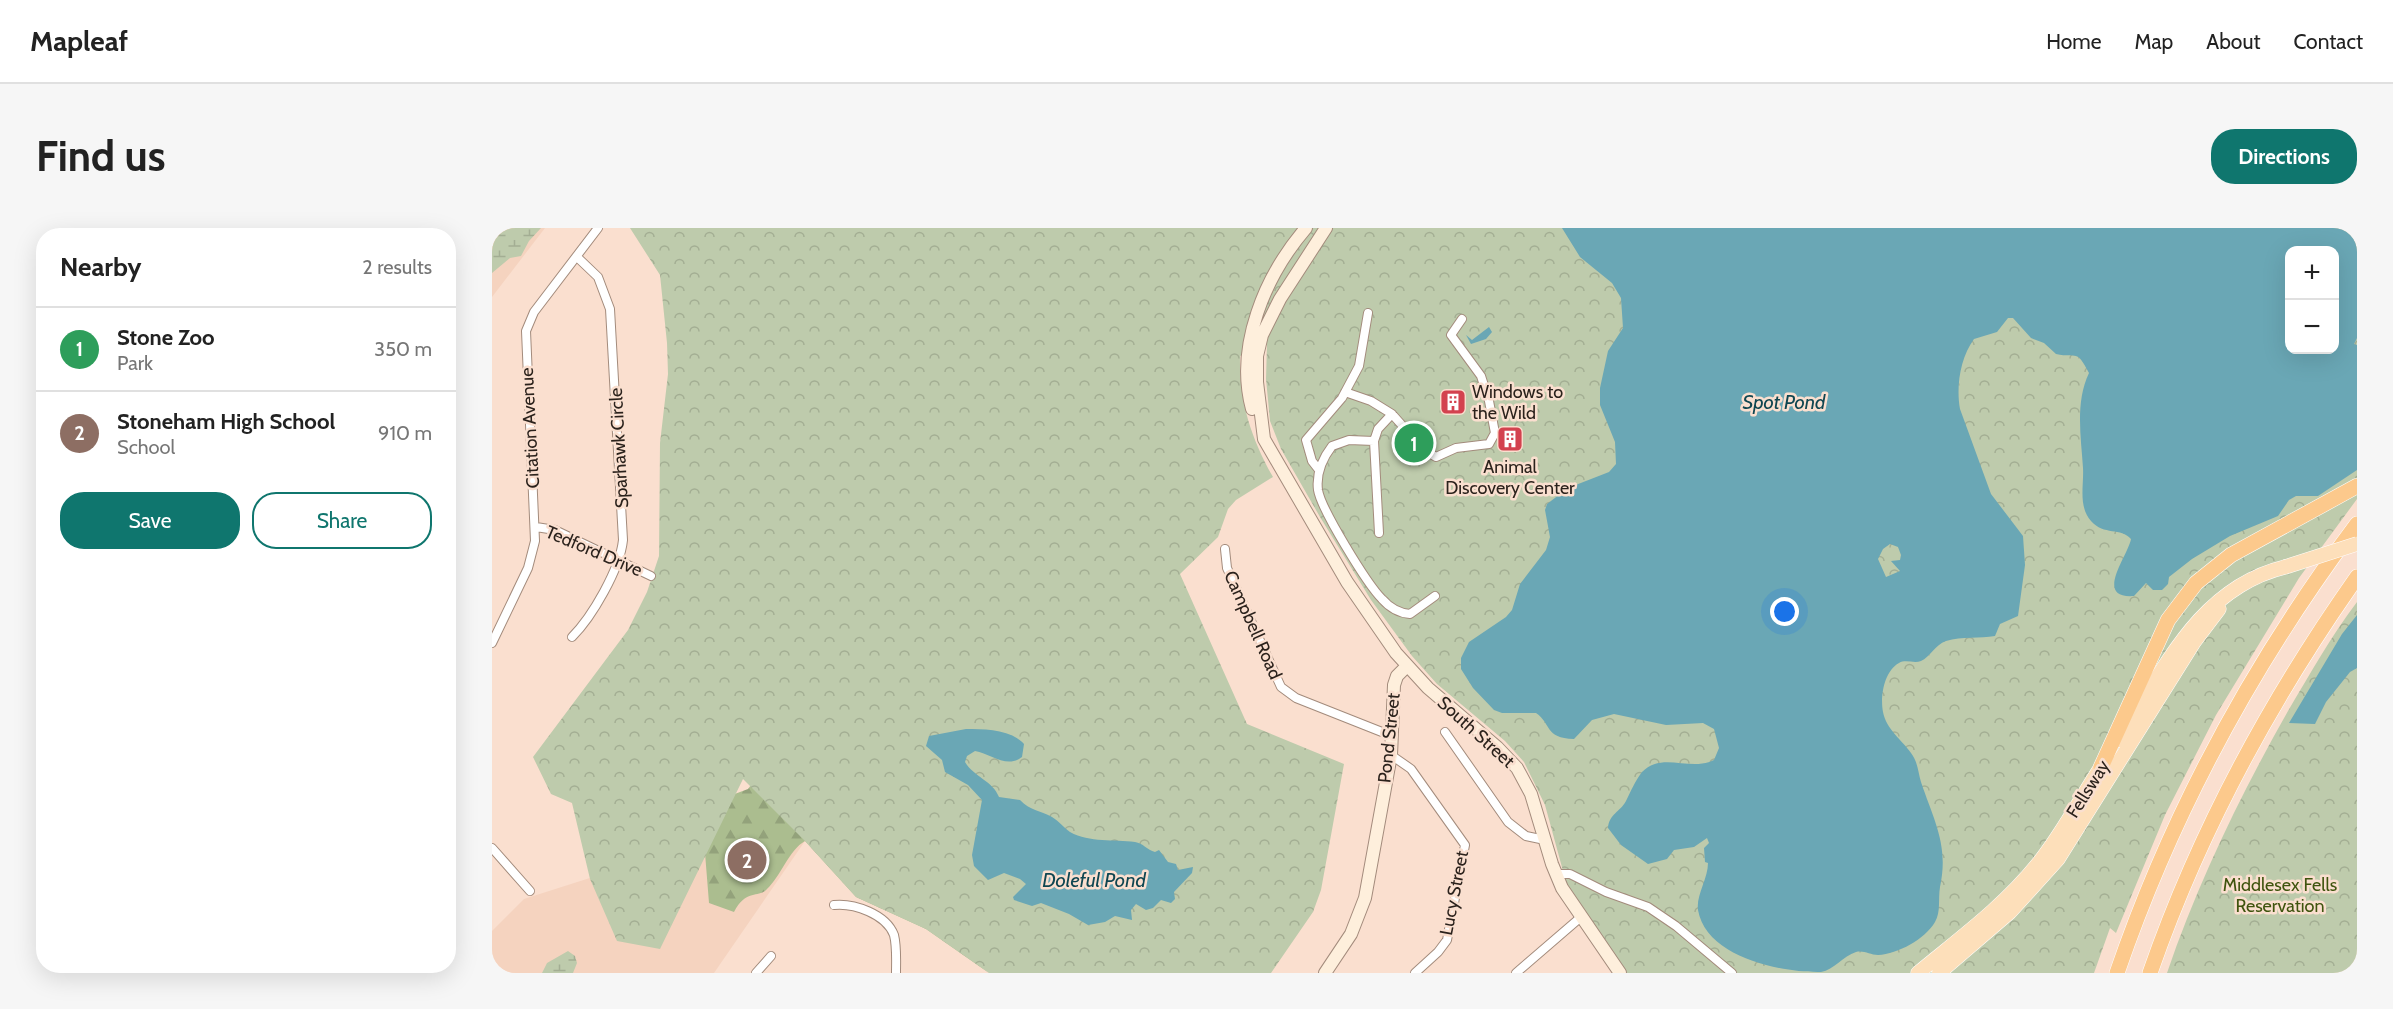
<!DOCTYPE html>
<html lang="en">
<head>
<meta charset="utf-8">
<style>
  body { margin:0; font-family:Cabin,sans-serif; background:#f6f6f6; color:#222 }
  .controls { position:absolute; right:18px; top:18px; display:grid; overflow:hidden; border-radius:12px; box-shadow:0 6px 24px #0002 }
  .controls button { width:54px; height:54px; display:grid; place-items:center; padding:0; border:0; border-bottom:2px solid #e0e0e0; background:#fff; color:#222; font:30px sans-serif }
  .you { position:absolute; left:1293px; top:384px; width:21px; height:21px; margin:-15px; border:4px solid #fff; border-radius:50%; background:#1a73e8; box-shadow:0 0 0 9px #1a73e833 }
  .badge { display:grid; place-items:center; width:39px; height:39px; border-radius:50%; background:#0f766e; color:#fff; font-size:20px; font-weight:700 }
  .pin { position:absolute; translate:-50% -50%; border:3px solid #fff; box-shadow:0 2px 6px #0006 }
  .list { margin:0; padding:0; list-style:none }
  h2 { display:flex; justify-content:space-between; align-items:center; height:78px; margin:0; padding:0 24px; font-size:26px }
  h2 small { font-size:20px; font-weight:400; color:#767676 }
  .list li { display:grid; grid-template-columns:39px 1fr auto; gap:18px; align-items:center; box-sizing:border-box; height:84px; padding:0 24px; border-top:2px solid #e0e0e0 }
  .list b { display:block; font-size:22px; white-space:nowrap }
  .list p { margin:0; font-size:20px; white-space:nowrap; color:#767676 }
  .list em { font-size:20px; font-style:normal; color:#767676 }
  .actions { display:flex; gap:12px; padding:18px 24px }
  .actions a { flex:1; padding:14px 0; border:2px solid #0f766e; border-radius:24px; text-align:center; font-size:21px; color:#0f766e }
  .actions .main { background:#0f766e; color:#fff }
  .map { position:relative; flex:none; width:1865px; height:745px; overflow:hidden; border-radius:24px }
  header { display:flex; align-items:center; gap:36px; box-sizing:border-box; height:84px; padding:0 30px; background:#fff; border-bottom:2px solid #e0e0e0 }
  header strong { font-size:28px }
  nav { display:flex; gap:33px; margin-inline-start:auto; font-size:21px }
  .intro { display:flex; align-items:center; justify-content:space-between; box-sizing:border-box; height:144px; padding:0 36px }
  h1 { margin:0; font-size:42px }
  .button { padding:15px 27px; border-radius:24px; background:#0f766e; color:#fff; font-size:21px; font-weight:700 }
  main { display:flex; gap:36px; padding:0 36px }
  aside { flex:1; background:#fff; border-radius:24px; box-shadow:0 6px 24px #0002 }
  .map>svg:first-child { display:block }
</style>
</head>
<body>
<header>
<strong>Mapleaf</strong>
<nav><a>Home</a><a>Map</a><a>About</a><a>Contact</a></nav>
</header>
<div class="intro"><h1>Find us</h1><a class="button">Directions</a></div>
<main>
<aside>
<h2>Nearby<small>2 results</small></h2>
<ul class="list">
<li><span class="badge" style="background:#2e9e5b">1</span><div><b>Stone Zoo</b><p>Park</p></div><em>350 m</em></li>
<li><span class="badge" style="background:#8d6e63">2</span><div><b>Stoneham High School</b><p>School</p></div><em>910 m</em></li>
</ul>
<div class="actions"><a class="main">Save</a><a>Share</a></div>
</aside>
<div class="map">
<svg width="1865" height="745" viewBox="0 0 1865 745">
  <defs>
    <pattern id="forest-firs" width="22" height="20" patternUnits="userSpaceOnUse" patternTransform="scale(1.5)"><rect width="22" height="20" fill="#abbd8f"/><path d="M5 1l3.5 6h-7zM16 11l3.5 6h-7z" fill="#93a27b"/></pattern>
    <pattern id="wetland-marsh" width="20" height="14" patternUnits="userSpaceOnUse" patternTransform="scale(1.5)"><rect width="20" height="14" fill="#becbac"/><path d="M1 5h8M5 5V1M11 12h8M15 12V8" fill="none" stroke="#a3ae93"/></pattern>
    <pattern id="park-crowns" width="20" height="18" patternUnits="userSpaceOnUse" patternTransform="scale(1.5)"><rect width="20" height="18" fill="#becbac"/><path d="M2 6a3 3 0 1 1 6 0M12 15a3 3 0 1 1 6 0" fill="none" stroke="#a3ae93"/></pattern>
  </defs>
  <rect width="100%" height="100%" fill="#fadfcf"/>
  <path fill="#f5d3bf" d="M0 0H53L0 69Z
    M220 611 313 613 222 745H0V703L32 671Z"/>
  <path fill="url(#forest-firs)" d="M262 553 497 745 434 701 364 669 313 613C297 622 289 648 275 661 266 671 255 660 242 684L217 675 213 625 240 567 256 561Z"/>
  <path fill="url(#wetland-marsh)" d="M0 0H49L37 13 29 28 18 30 0 45Z
    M76 723 83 728 85 735 81 745H50L55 735Z"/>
  <path fill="url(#park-crowns)" fill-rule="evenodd" d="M138 0H1865V271L1807 350 1724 487 1673 587 1624 705 1618 700 1602 745H1135L1074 654 1053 577 1032 534 1013 513 945 456 920 428 879 372 828 289 789 221 778 193 774 151 775 115 748 128C747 173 759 210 781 249L744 272 736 281 726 309 688 346 755 496 852 536 829 662 821 684 779 745H497L434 701 364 669 313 613 251 551 168 721 125 713 98 651 80 575 59 566 41 529 136 402 155 364 167 328 168 215 176 146 175 115 168 47ZM1798 22H1842V122H1798Z
    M1865 374V745H1675C1706 654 1749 566 1796 483 1818 446 1839 408 1865 374Z"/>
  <path fill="#6aa7b5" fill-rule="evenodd" d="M1070 0H1865V110L1862 116 1865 117V242L1826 268H1804L1797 272 1786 288 1738 308 1700 331 1677 349 1676 356 1670 362H1661L1654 355 1642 368C1601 371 1636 328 1639 311 1629 299 1612 308 1599 293 1586 278 1592 258 1591 240 1589 209 1583 174 1597 145 1584 120 1586 131 1564 126L1552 115 1539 110 1521 90H1516L1505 104 1482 111C1468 130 1464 159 1468 181L1499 266 1531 308 1533 337 1526 388 1508 396 1503 408C1488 411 1470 408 1454 413 1443 417 1438 429 1429 433 1422 436 1414 431 1407 435 1392 443 1388 469 1391 484 1394 501 1410 512 1419 525 1426 534 1426 544 1429 554 1442 593 1457 617 1448 659 1446 671 1449 684 1443 694 1433 711 1406 726 1386 727 1378 727 1372 722 1364 724 1351 728 1342 742 1329 744 1289 745 1214 729 1206 682 1204 667 1216 651 1216 635L1213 634 1212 620 1217 615 1215 610 1202 619 1182 622 1175 631 1156 636 1129 617 1116 600C1117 586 1128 584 1134 573 1139 563 1143 553 1150 544 1170 523 1198 544 1222 532L1227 520 1222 501 1211 495 1174 497 1122 486 1100 492 1082 511C1052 510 1060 496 1044 485H1010L1002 482 981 460 969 441V430L977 414 1014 389 1020 382 1028 356 1054 322 1058 309 1053 282 1055 276 1076 260 1117 244 1124 236 1123 214 1108 177V160L1116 123 1131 100 1129 70 1120 55 1088 29ZM1798 22H1842V122H1798ZM1398 316 1406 319 1409 327 1408 332 1399 333 1408 343 1394 349 1386 331 1391 321Z
    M997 99 1000 104 994 111 979 116 974 107 980 112Z
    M1865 387V440L1858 444 1834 474 1823 496 1797 495 1850 406Z
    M474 501C493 501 518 501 532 516L530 529C515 541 499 526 483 523L475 528 473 534C482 549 501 553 507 569L528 572C538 583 548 582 560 589 567 593 572 600 578 604 598 615 622 611 643 614 651 615 655 622 663 624L667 622 676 634 684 636 686 642 701 639 700 645 682 664 683 671 679 675 669 672 661 680 654 682 644 676 639 682 640 692 623 688 613 694 596 697 577 686 549 675 540 678 522 672 521 669 534 656 528 651 512 645 496 652 482 638 480 627 490 572 476 557 453 544 450 532 434 518 437 508Z"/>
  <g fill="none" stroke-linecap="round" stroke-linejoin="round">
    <defs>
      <path id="street" d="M853 164 879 173 900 186
        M882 213 887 305
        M827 242 820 233 814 212 850 170 867 138 876 85
        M44 299 63 302 159 348
        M733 321 735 340 789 459 804 470 900 508
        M943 368 918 386C906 385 897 379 890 371 875 356 829 281 826 262 824 246 830 231 840 218L857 212 882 213 886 201 900 186 932 222 944 229 964 220 997 216 1003 205 997 173 989 148 959 107 970 91
        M80 409C100 389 128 341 131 312L118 81 106 49 85 29
        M0 415 36 340 43 313 34 103 42 84 106 0
        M953 504 1016 594 1034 608 1053 612
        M899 527 919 541 973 617 955 712 946 724 923 745
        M0 620 38 663
        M1064 646H1078L1114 664 1156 679 1184 698 1240 745
        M342 677C362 675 394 686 402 707 405 719 404 733 404 745
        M264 745 279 728
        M1024 745 1089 689"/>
      <path id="secondary" d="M834 0 788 71 770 107 765 128V154L772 211 855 354 904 425 936 460 1005 519 1025 540 1039 566 1060 636 1070 660 1128 745
        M760 181C743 118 773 48 814 0
        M833 745 859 706 873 670 899 527 902 457 905 448 915 438"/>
      <path id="primary" d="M1627 512C1671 444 1706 360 1793 339
        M1426 745C1467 711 1511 679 1545 637 1572 604 1591 565 1615 530
        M1447 745 1518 684 1566 631 1702 414 1727 381"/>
      <path id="highway" d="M1609 539 1676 392 1704 355 1739 327 1865 258
        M1625 745C1680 585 1763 432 1865 296
        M1658 745C1707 604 1779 471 1865 349"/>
    </defs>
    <use href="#street" stroke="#a38b7c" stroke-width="10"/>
    <use href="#secondary" stroke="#a38b7c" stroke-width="14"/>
    <use href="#primary" stroke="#fff" stroke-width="15"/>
    <use href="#highway" stroke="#fff" stroke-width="16"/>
    <use href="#street" stroke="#fff" stroke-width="8"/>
    <use href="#secondary" stroke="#feefdc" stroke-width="12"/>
    <use href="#primary" stroke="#fddfba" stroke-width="14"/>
    <use href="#highway" stroke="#fcc98c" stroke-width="15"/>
    <defs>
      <path id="primary-bridge" d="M1793 339 1865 316"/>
    </defs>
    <use href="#primary-bridge" stroke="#fff" stroke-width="15" stroke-linecap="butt"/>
    <use href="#primary-bridge" stroke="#fddfba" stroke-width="14"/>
  </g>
  <defs>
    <symbol id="building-square" viewBox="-11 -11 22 22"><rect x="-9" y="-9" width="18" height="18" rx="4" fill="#d3424f" stroke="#fadfcf"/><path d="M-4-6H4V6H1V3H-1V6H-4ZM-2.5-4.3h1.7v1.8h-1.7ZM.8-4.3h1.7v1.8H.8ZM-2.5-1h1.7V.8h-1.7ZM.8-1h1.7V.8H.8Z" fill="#fff"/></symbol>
  </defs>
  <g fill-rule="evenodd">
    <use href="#building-square" x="946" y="159" width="30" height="30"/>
    <use href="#building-square" x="1003" y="196" width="30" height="30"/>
  </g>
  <g text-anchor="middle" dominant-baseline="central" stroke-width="5" stroke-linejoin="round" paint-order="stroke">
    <g font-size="18" fill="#2b221c" stroke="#fadfcf" text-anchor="start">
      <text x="980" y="164">Windows to<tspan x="980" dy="21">the Wild</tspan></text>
      <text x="1018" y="239" text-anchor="middle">Animal<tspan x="1018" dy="21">Discovery Center</tspan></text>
    </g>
    <g font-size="18" fill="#2b221c" stroke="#fadfcf">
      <text transform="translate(38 200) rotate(-93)">Citation Avenue</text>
      <text transform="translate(127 220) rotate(-93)">Sparhawk Circle</text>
      <text transform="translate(102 323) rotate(23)">Tedford Drive</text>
      <text transform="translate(761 397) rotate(66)">Campbell Road</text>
      <text transform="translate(984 504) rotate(42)">South Street</text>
      <text transform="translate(897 510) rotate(-84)">Pond Street</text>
      <text transform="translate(1596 561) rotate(-58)">Fellsway</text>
      <text transform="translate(962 665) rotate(-79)">Lucy Street</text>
    </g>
    <g font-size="18" fill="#3f540e" stroke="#fadfcf">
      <text x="1788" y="657">Middlesex Fells<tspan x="1788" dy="21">Reservation</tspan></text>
    </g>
    <g font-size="20" font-style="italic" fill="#0f4651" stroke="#fadfcf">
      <text x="1292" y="174">Spot Pond</text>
      <text x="602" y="652">Doleful Pond</text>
    </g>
  </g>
</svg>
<div class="controls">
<button>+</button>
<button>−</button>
</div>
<div class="you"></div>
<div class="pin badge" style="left:922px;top:215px;background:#2e9e5b">1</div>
<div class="pin badge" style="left:255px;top:632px;background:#8d6e63">2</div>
</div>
</main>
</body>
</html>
